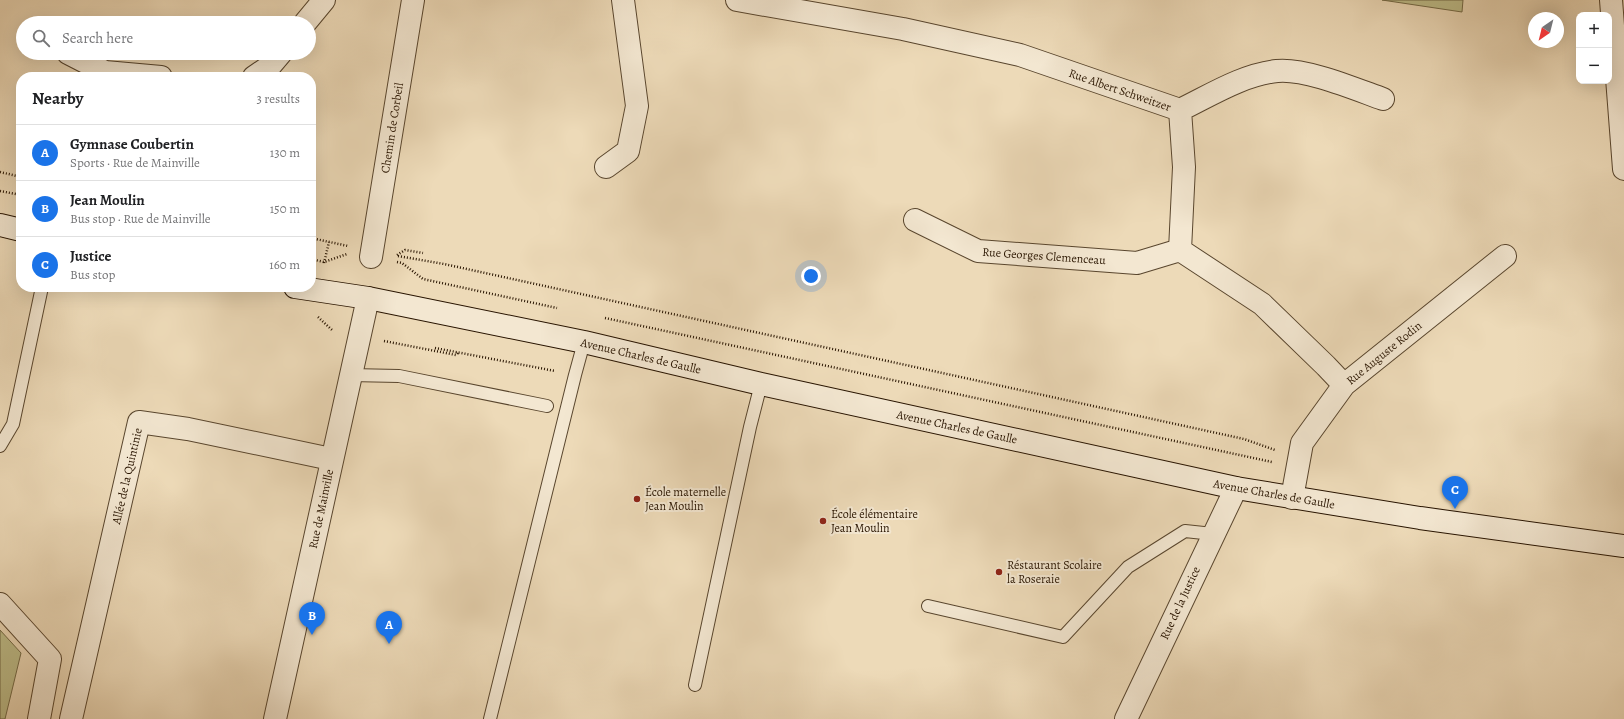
<!DOCTYPE html>
<html lang="en">
<head>
<meta charset="utf-8">
<style>
  body { margin:0; font-family:Alegreya,serif; background:#f6f6f6; color:#202124 }
  .controls { position:absolute; right:12px; top:12px; display:grid; overflow:hidden; border-radius:8px; box-shadow:0 4px 16px #0002 }
  .controls button { width:36px; height:36px; display:grid; place-items:center; padding:0; border:0; border-bottom:1px solid #e0e0e0; background:#fff; color:#202124; font:20px sans-serif }
  .compass { position:absolute; left:1528px; top:12px; width:36px; height:36px; border-radius:50%; background:#fff; box-shadow:0 4px 16px #0002; rotate:215deg }
  .you { position:absolute; left:811px; top:276px; width:14px; height:14px; margin:-10px; border:3px solid #fff; border-radius:50%; background:#1a73e8; box-shadow:0 0 0 6px #1a73e833 }
  .badge { display:grid; place-items:center; width:26px; height:26px; border-radius:50%; background:#1a73e8; color:#fff; font-size:13px; font-weight:700 }
  .pin { position:absolute; translate:-50% -33px; filter:drop-shadow(0 1px 2px #0008) }
  .pin::after { content:''; position:absolute; top:21px; width:14px; height:12px; background:inherit; clip-path:polygon(0 0,100% 0,50% 100%) }
  .list { margin:0; padding:0; list-style:none }
  h2 { display:flex; justify-content:space-between; align-items:center; height:52px; margin:0; padding:0 16px; font-size:17px }
  h2 small { font-size:13px; font-weight:400; color:#757577 }
  .list li { display:grid; grid-template-columns:26px 1fr auto; gap:12px; align-items:center; box-sizing:border-box; height:56px; padding:0 16px; border-top:1px solid #e0e0e0 }
  .list b { display:block; font-size:15px; white-space:nowrap }
  .list p { margin:0; font-size:13px; white-space:nowrap; color:#757577 }
  .list em { font-size:13px; font-style:normal; color:#757577 }
  .icon { flex:none; width:22px; height:22px; fill:none; stroke:currentColor; stroke-width:2; stroke-linecap:round; stroke-linejoin:round }
  .map { position:relative; flex:none; width:1624px; height:719px; overflow:hidden }
  .search { position:absolute; background:#fff; box-shadow:0 4px 16px #0002; left:16px; top:16px; width:300px; height:44px; display:flex; align-items:center; gap:10px; box-sizing:border-box; padding:0 14px; border-radius:22px; color:#757577; font-size:15px }
  .panel { position:absolute; background:#fff; box-shadow:0 4px 16px #0002; left:16px; top:72px; width:300px; height:220px; border-radius:16px }
  .map>svg:first-child { display:block }
</style>
</head>
<body>
<div class="map">
<svg width="1624" height="719" viewBox="0 0 1624 719">
  <rect width="100%" height="100%" fill="#eddab8"/>
  <filter id="stains"><feTurbulence type="fractalNoise" baseFrequency=".005" numOctaves="4"/><feColorMatrix values="0 0 0 0 .2 0 0 0 0 .09 0 0 0 0 .02 0 0 0 .5 -.17"/></filter>
  <radialGradient id="worn" r=".72"><stop offset=".6" stop-color="#630" stop-opacity="0"/><stop offset="1" stop-color="#630" stop-opacity=".3"/></radialGradient>
  <path fill="#bebe8b" stroke="#736946" d="M1382 0H1463L1462 12Z
    M0 630 21 653 5 719H0Z"/>
  <g fill="none" stroke-linecap="round" stroke-linejoin="round">
    <defs>
      <path id="lane" d="M350 375 399 376 547 406
        M0 446 13 424 42 287
        M928 606 1063 637 1128 567 1185 531 1213 534
        M695 685 750 427 761 384
        M490 719 575 375 584 342"/>
      <path id="street" d="M737 0 903 29 1020 55 1180 110 1184 167 1180 250 1262 304 1326 366 1344 385
        M1611 0 1624 169
        M305 23 324 0
        M68 53 105 72 161 77
        M254 77 270 66 281 53
        M1180 110C1211 95 1242 75 1277 71 1305 68 1355 89 1383 99
        M606 167 628 151 637 106 623 0
        M915 220 978 251 1137 263 1180 250
        M371 257 413 0
        M1292 498 1302 443 1344 385 1505 256
        M0 604 50 659 39 719
        M71 719 139 422 188 429 331 459
        M275 719 368 298
        M1126 719 1236 488"/>
      <path id="secondary" d="M0 225 21 230
        M295 287 368 298 584 342 761 384 1236 488 1420 518 1624 546"/>
    </defs>
    <use href="#lane" stroke="#59462e" stroke-width="14"/>
    <use href="#street" stroke="#59462e" stroke-width="24"/>
    <use href="#secondary" stroke="#281400" stroke-width="24"/>
    <path stroke="#281400" stroke-width="2.5" stroke-dasharray="1 2" stroke-linecap="butt" d="M0 172 21 177
      M0 191 21 195
      M311 238 348 246
      M397 255 405 250 423 253
      M398 256 444 264 1244 439 1275 450
      M311 259 324 262 347 254
      M397 262 402 263 423 279 557 308
      M324 263 329 242
      M318 317 332 330
      M605 318 1272 462
      M384 341 456 355 458 353
      M435 348 555 371"/>
    <use href="#lane" stroke="#f3e7d1" stroke-width="12"/>
    <use href="#street" stroke="#f3e7d1" stroke-width="22"/>
    <use href="#secondary" stroke="#f3e7d1" stroke-width="22"/>
  </g>
  <g fill="#8f2418" stroke="#f3e7d1" stroke-width="1.5">
    <circle cx="637" cy="499" r="4"/>
    <circle cx="823" cy="521" r="4"/>
    <circle cx="999" cy="572" r="4"/>
  </g>
  <g text-anchor="middle" dominant-baseline="central" stroke-width="4" stroke-linejoin="round" paint-order="stroke">
    <g font-size="12" fill="#281400" stroke="#f3e7d1">
      <text transform="translate(1120 90) rotate(19)">Rue Albert Schweitzer</text>
      <text transform="translate(392 128) rotate(-81)">Chemin de Corbeil</text>
      <text transform="translate(1044 256) rotate(4)">Rue Georges Clemenceau</text>
      <text transform="translate(1384 353) rotate(-39)">Rue Auguste Rodin</text>
      <text transform="translate(641 356) rotate(13)">Avenue Charles de Gaulle</text>
      <text transform="translate(957 427) rotate(12)">Avenue Charles de Gaulle</text>
      <text transform="translate(127 476) rotate(-77)">Allée de la Quintinie</text>
      <text transform="translate(1274 494) rotate(10)">Avenue Charles de Gaulle</text>
      <text transform="translate(321 509) rotate(-78)">Rue de Mainville</text>
      <text transform="translate(1180 603) rotate(-65)">Rue de la Justice</text>
    </g>
    <g font-size="12" fill="#281400" stroke="#f3e7d1" text-anchor="start">
      <text x="645" y="492">École maternelle<tspan x="645" dy="14">Jean Moulin</tspan></text>
      <text x="831" y="514">École élémentaire<tspan x="831" dy="14">Jean Moulin</tspan></text>
      <text x="1007" y="565">Réstaurant Scolaire<tspan x="1007" dy="14">la Roseraie</tspan></text>
    </g>
  </g>
  <rect width="100%" height="100%" filter="url(#stains)"/>
  <rect width="100%" height="100%" fill="url(#worn)"/>
</svg>
<div class="controls">
<button>+</button>
<button>−</button>
</div>
<svg class="compass" viewBox="-18 -18 36 36"><path d="M0-13l5 13h-10z" fill="#e53935"/><path d="M0 13l5-13h-10z" fill="#757577"/></svg>
<div class="you"></div>
<div class="pin badge" style="left:389px;top:644px">A</div>
<div class="pin badge" style="left:312px;top:635px">B</div>
<div class="pin badge" style="left:1455px;top:509px">C</div>
<div class="search"><svg class="icon" aria-label="search" viewBox="0 0 24 24"><circle cx="10" cy="10" r="6"/><path d="M15 15l6 6"/></svg>Search here</div>
<section class="panel">
<h2>Nearby<small>3 results</small></h2>
<ul class="list">
<li><span class="badge">A</span><div><b>Gymnase Coubertin</b><p>Sports · Rue de Mainville</p></div><em>130 m</em></li>
<li><span class="badge">B</span><div><b>Jean Moulin</b><p>Bus stop · Rue de Mainville</p></div><em>150 m</em></li>
<li><span class="badge">C</span><div><b>Justice</b><p>Bus stop</p></div><em>160 m</em></li>
</ul>
</section>
</div>
</body>
</html>
